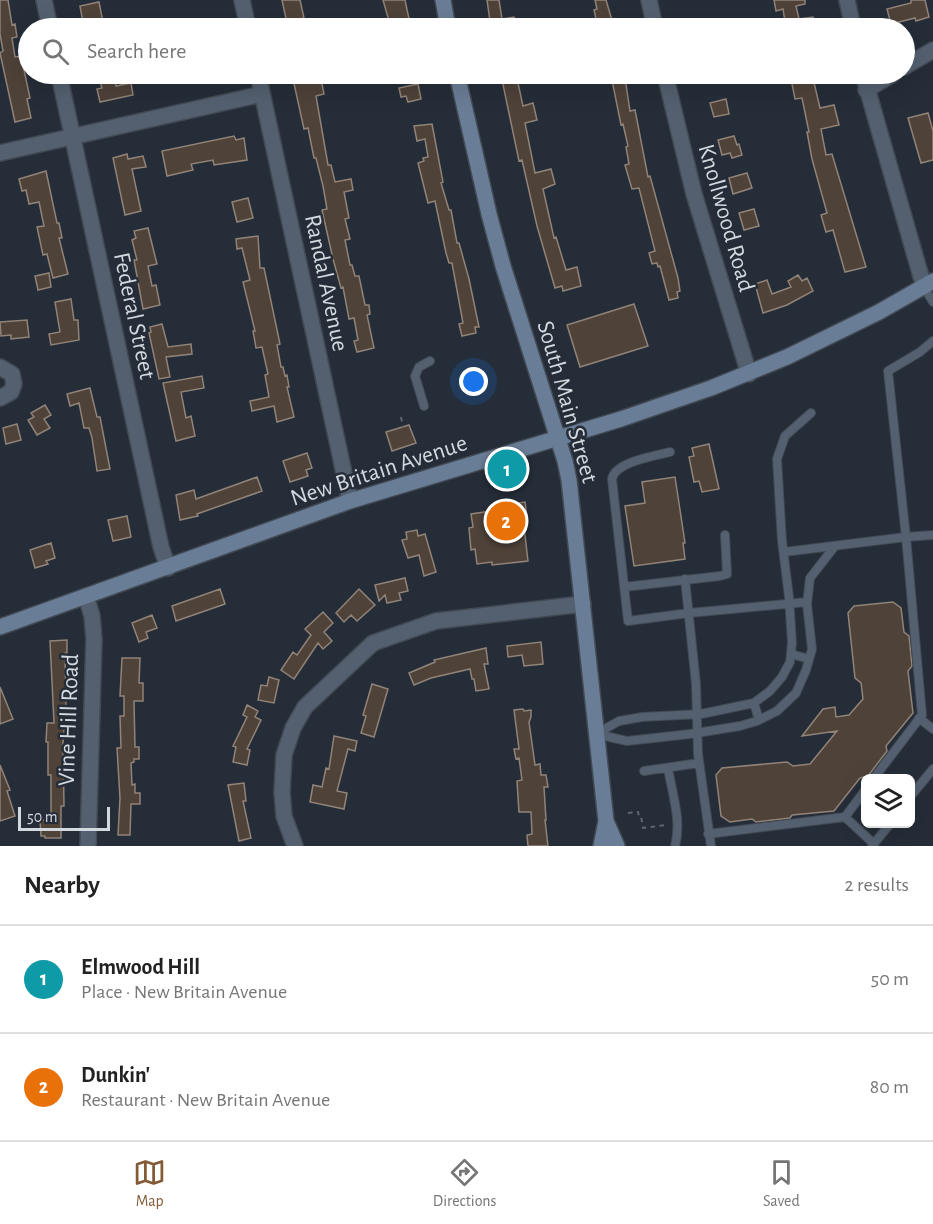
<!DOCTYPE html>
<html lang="en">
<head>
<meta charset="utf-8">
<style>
  body { margin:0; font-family:"Alegreya Sans",sans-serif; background:#f6f6f6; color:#222 }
  .controls { position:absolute; right:18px; bottom:18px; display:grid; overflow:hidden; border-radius:9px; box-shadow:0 6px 24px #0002 }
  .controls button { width:54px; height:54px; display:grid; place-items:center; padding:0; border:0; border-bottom:2px solid #e0e0e0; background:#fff; color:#222; font:30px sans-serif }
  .scale { position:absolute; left:18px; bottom:15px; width:92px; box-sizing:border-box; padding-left:6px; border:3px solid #d4d9e0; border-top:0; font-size:16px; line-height:21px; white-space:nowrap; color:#d4d9e0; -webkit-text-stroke:4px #252d38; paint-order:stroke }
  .you { position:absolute; left:474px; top:382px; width:21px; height:21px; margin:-15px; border:4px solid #fff; border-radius:50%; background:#1a73e8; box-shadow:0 0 0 9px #1a73e833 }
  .badge { display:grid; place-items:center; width:39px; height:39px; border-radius:50%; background:#835a36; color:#fff; font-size:20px; font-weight:700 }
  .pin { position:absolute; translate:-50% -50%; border:3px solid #fff; box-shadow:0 2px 6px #0006 }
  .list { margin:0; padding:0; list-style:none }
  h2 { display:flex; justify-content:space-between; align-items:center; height:78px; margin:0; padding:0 24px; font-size:26px }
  h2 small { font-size:20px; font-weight:400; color:#767676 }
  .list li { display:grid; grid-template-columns:39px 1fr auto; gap:18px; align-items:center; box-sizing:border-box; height:108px; padding:0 24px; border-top:2px solid #e0e0e0 }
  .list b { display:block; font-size:22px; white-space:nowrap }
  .list p { margin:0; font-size:20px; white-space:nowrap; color:#767676 }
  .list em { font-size:20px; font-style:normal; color:#767676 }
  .icon { flex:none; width:33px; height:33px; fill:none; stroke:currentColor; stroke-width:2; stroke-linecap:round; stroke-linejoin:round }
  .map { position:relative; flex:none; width:933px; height:846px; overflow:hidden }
  .search { position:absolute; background:#fff; box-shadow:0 6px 24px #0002; left:18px; right:18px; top:18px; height:66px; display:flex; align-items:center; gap:15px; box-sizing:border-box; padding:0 21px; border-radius:33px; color:#767676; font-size:22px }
  .sheet { height:294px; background:#fff }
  nav { display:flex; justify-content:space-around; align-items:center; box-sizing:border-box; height:84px; border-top:2px solid #e0e0e0; background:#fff; font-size:16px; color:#767676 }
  nav a { display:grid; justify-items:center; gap:3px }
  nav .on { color:#835a36 }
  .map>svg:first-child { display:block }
</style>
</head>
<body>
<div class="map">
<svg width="933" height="846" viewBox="0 0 933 846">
  <rect width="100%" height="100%" fill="#252d38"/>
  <path fill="#4e4239" stroke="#918378" stroke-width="1.5" d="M0 0H8L12 25 15 24 17 37 12 38 15 57 21 56 30 98 27 99 31 118 15 122 0 53 3 51 0 34Z
    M282 0H300L304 18 299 19 301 28H288Z
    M383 0H405L411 28H391Z
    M487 0H499L502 19 514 17 516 28H479V24L490 21Z
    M595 0H606L614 27 598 28 594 10 597 9Z
    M774 0H805V4L796 6 799 19 813 17 816 28H777V24L785 22 783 9 776 11Z
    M911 0H925L929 17 916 21 915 18 891 24 887 9 911 3Z
    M99 2 104 27 84 28 80 6Z
    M320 74 324 94 316 96 328 165H331L335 182 351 179 353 190 344 192 349 218 345 219 350 239 345 240 350 265H352L355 276H359L365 305H369L370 314 367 315 374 348 357 352 354 341 358 340 354 318 349 319 343 287 341 288 333 259 322 210 327 209 323 186 316 158H314L308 128 304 129 293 79Z
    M508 74H516L523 106 533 103 537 120 525 123 535 173 551 169 555 184 543 189 554 238 556 237 566 270 577 267 581 286 563 291 562 286 555 288 537 226 522 160 519 161 501 75Z
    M790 74H812L820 108 834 105 839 125 821 129 826 155 832 154 866 267 845 272 833 230 826 232 821 215 827 213 812 159 807 132H809L802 98 795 99Z
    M114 78 116 86 131 83 133 95 100 102 97 89 102 88 100 81Z
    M625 78 630 111 635 110 648 177 650 176 678 278 680 291 677 292 678 298 669 300 660 266 658 267 657 263 652 264 649 253 655 251 639 188 632 189 625 165 629 164 626 147 628 146 623 124 621 125 612 80Z
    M418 84 421 99 408 102 406 96 401 97 399 88Z
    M726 99 729 114 714 117 710 103Z
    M928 113 933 131V160L921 163 908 118Z
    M432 124 443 182 441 183 449 210H451L457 243H459L469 279 479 327H475L476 333 462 336 459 324 463 323 452 263H449L446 253 435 201 428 203 418 163 424 161 423 158 428 157 425 139 417 141 414 126Z
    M234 136 236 140 244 138 247 160 214 165 213 160 191 164 193 170 167 176 162 151Z
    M734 136 737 145 739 144 742 155 732 158 730 153 722 155 718 140Z
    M127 154 128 159 143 156 146 167 132 169 141 211 125 215 113 158Z
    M46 171 57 223H59L62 238H59L68 274 53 278 47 254 43 255 37 227 44 226 39 202 29 204 26 190 22 191 19 179Z
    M747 173 752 188 733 194 729 178Z
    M248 198 253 218 237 222 232 202Z
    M754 209 759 226 744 230 739 213Z
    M148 228 157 264 148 266 152 286 156 285 160 305 143 309 134 260H137L132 240 136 238 134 231Z
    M258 236 260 268H264L280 344 277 345 281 367H283L285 376 287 375 289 387H287L294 417 277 422 274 406 252 411 250 401 269 397 265 375 268 374 262 347 256 348 253 331H255L243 282 250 280 242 248 237 249 236 239Z
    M49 273 51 287 38 290 35 276Z
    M798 275 802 281 807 278 813 291 787 305 763 313 755 284 767 280 772 294 791 287 788 281Z
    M71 299 74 320H78L79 340 51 345 49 334 60 332 55 302Z
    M634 304 648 346 580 367 567 325Z
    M27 320 29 337 11 339V335L1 336 0 322Z
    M162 324 168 347 191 344 192 354 166 357 170 377 159 379 149 333 151 332 150 327Z
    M202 376 204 388 181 392 186 418 191 416 195 436 176 441 163 383Z
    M90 388 97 417H100L110 469 97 471 92 438 89 428H84L79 403 70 406 67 394Z
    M45 405 51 415 44 419 50 428 37 435 28 420 34 417 31 413Z
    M17 424 21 440 6 444 3 428Z
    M409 425 416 443 392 451 386 432Z
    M709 444 719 489 702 492 699 481 694 482 689 457 694 456 692 448Z
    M307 453 312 468 306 470 308 476 290 482 283 461Z
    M257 477 262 491 197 514 198 516 180 520 176 495 194 490 196 499Z
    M675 477 685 543H683L685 559 634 566 625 506 645 503 642 482Z
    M525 502 527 517 523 518 528 561 492 565V562L477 564 475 549 471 550 469 528 473 527 471 514 512 508 511 504Z
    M127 516 131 537 113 541 108 520Z
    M417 530 418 536 425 534 436 572 424 576 419 555 408 558 402 540 407 539 406 532Z
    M51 543 55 558 46 561 48 564 35 568 30 550Z
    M405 578 408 591 399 593 401 600 387 603 385 595 379 601 375 585Z
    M220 589 225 604 176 621 172 606Z
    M359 589 375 605 357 621 351 615 344 622 336 613Z
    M893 602 901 608 904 632 909 636 912 666 908 671 913 713 886 746 887 751 868 776 860 778 834 811 792 815 790 818 756 822 752 819 730 822 721 816 716 775 722 768 787 762 793 766 810 764 837 731 802 736 823 709 835 707 836 717 849 715 863 699 861 683 855 678 848 613 854 606Z
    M323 612 333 623 324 632 332 641 323 649 318 643 294 679 281 670 293 652 297 655 311 635 305 629Z
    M152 615 157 628 146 632 148 638 139 642 132 623Z
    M67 640V653H65L66 709 63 743 64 806H61V838H45V836H41L40 820H51V775H48V742H46L47 723H54L50 641Z
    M541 642 543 664 524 666 522 655 508 657 507 646Z
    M486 648 488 664H484L489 689 476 691 474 679H472L470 669 431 678 414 685 409 673 435 662 434 660Z
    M122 658H140L139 683H143V701H134L135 747H139V759H134V762L131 763 132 785 135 784V793H140V804H131L130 835H118L120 798 117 748H121L120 716H124V696H120Z
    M269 677 279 680 274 703 258 700 261 685 267 686Z
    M372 684 388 689 374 737 361 733 366 716 363 715Z
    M0 687 13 719 0 724Z
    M247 705 258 711 255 717 261 720 247 749 250 750 247 765 233 762 236 747 233 746 247 717 243 715Z
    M523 709 524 711 531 710V717L529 722 535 765 540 764 541 775H546L548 787H544L546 820H545L548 846H528L527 835 532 834 531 812H519L517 781 522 780 519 758 516 759 514 749H519L514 710Z
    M334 736 357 741 355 751 348 749 337 791 347 793 344 809 310 802 313 785 322 787 326 768 329 769Z
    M0 765 10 790 7 791 15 816 0 821Z
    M244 783 246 801H243L251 838 239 841 228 785Z"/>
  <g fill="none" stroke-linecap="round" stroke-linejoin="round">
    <defs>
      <path id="lane" d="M924 287 933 302
        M933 341 920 352 888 371 906 537 933 535
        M424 406 415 376 419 367 430 361
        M670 452C654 456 615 462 612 479L628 621 689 613 807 602
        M784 552 906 537 922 715 874 778
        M685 579 696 684 698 754 711 846
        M624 587 720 576 727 574 725 535
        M791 654 809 659
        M754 703 759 720
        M919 718 933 729
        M596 734 619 721 642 717 701 714 754 703 770 691 782 677 790 662 792 643 789 597 782 541 777 459 785 436 811 413
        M596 734 627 741 690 734 740 726 757 721 777 711 796 693 806 670 812 649 807 604 810 578 835 546
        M668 768C672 793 682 821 675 846
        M644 771 699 763
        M910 797 933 769
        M845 817 874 844
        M708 834 845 817 866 789
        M872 846 890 824"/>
      <path id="street" d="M44 0 50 28
        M242 0 248 28
        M649 0 655 28
        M847 0 853 28
        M904 67 933 50
        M59 74 161 547 168 568
        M258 74 350 501
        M665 74 694 194 749 374
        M863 74 924 287
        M866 90 893 74
        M0 153 262 94
        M0 367 12 374 14 384 11 392 0 398
        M86 596 92 616 94 639 88 846
        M295 846 284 816 282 792 284 755 293 728 305 707 373 643 436 621 583 604"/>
      <path id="secondary" d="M443 0 448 28
        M457 74 489 214 503 266 565 461 569 480 606 821 617 846
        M0 627 350 501 621 419 711 388 787 357 879 312 933 281
        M601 846 606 821"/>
    </defs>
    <use href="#lane" stroke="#414953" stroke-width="10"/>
    <use href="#street" stroke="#414953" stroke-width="18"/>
    <use href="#secondary" stroke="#414953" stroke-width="18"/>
    <path stroke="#5f6670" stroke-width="2" stroke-dasharray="4.5 4.5" stroke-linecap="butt" d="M401 417 403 427
      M628 813 638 812 639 816H641L643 828 666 825"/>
    <use href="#lane" stroke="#546070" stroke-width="8"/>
    <use href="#street" stroke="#546070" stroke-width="15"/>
    <use href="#secondary" stroke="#6a7d96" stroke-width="15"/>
  </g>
  <g text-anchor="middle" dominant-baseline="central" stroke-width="5" stroke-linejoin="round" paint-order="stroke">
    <g font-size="24" fill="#d4d9e0" stroke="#252d38">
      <text transform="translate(726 218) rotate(74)">Knollwood Road</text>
      <text transform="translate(326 283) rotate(78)">Randal Avenue</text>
      <text transform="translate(134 316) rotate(78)">Federal Street</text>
      <text transform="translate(567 402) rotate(74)">South Main Street</text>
      <text transform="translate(379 471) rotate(-18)">New Britain Avenue</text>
      <text transform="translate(69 720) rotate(-88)">Vine Hill Road</text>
    </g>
  </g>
</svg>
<div class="controls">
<button><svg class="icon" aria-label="layers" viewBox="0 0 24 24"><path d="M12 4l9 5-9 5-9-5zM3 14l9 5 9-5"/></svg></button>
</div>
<div class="scale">50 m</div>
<div class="you"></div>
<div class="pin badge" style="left:507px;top:469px;background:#0f9aa8">1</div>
<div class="pin badge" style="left:506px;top:521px;background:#e8710a">2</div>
<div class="search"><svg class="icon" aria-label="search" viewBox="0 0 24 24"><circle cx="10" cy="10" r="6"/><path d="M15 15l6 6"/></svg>Search here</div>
</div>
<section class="sheet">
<h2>Nearby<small>2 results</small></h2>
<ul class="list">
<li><span class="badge" style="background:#0f9aa8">1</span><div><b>Elmwood Hill</b><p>Place · New Britain Avenue</p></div><em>50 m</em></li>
<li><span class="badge" style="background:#e8710a">2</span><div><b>Dunkin'</b><p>Restaurant · New Britain Avenue</p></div><em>80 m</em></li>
</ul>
</section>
<nav>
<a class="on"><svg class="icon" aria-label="map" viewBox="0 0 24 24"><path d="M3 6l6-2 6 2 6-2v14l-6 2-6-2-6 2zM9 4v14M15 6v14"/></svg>Map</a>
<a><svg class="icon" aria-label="directions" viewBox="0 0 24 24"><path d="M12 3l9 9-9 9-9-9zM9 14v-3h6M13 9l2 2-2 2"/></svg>Directions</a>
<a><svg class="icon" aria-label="saved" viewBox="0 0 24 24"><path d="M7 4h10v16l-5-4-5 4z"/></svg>Saved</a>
</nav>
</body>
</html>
